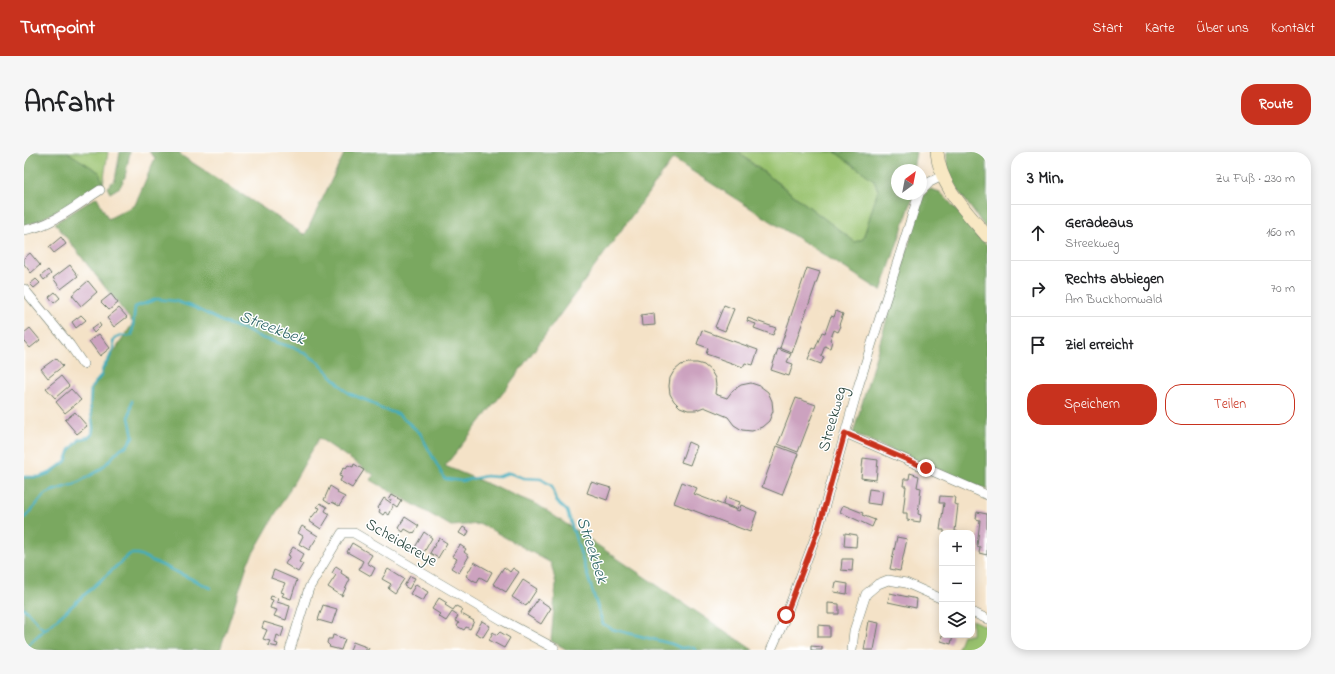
<!DOCTYPE html>
<html lang="de">
<head>
<meta charset="utf-8">
<style>
  body { margin:0; font-family:"Indie Flower",sans-serif; background:#f6f6f6; color:#202124 }
  .controls { position:absolute; right:12px; bottom:12px; display:grid; overflow:hidden; border-radius:8px; box-shadow:0 2px 10px #0003 }
  .controls button { width:36px; height:36px; display:grid; place-items:center; padding:0; border:0; border-bottom:1px solid #e0e0e0; background:#fff; color:#202124; font:20px sans-serif }
  .compass { position:absolute; left:867px; top:12px; width:36px; height:36px; border-radius:50%; background:#fff; box-shadow:0 2px 10px #0003; rotate:32deg }
  .stop { position:absolute; width:12px; height:12px; margin:-9px; border:3px solid #c8321e; border-radius:50%; background:#fff }
  .stop.end { background:#c8321e; border-color:#fff; box-shadow:0 1px 4px #0008 }
  .list { margin:0; padding:0; list-style:none }
  h2 { display:flex; justify-content:space-between; align-items:center; height:52px; margin:0; padding:0 16px; font-size:17px }
  h2 small { font-size:13px; font-weight:400; color:#757577 }
  .list li { display:grid; grid-template-columns:26px 1fr auto; gap:12px; align-items:center; box-sizing:border-box; height:56px; padding:0 16px; border-top:1px solid #e0e0e0 }
  .list b { display:block; font-size:15px; white-space:nowrap }
  .list p { margin:0; font-size:13px; white-space:nowrap; color:#757577 }
  .list em { font-size:13px; font-style:normal; color:#757577 }
  .actions { display:flex; gap:8px; padding:12px 16px }
  .actions a { flex:1; padding:9px 0; border:1px solid #c8321e; border-radius:16px; text-align:center; font-size:14px; color:#c8321e }
  .actions .main { background:#c8321e; color:#fff }
  .icon { flex:none; width:22px; height:22px; fill:none; stroke:currentColor; stroke-width:2; stroke-linecap:round; stroke-linejoin:round }
  .map { position:relative; flex:none; width:963px; height:498px; overflow:hidden; border-radius:16px }
  header { display:flex; align-items:center; gap:24px; box-sizing:border-box; height:56px; padding:0 20px; background:#c8321e; color:#fff }
  header strong { font-size:19px }
  nav { display:flex; gap:22px; margin-inline-start:auto; font-size:14px }
  .intro { display:flex; align-items:center; justify-content:space-between; box-sizing:border-box; height:96px; padding:0 24px }
  h1 { margin:0; font-size:28px }
  .button { padding:10px 18px; border-radius:16px; background:#c8321e; color:#fff; font-size:14px; font-weight:700 }
  main { display:flex; gap:24px; padding:0 24px }
  aside { flex:1; background:#fff; border-radius:16px; box-shadow:0 2px 10px #0003 }
  .map>svg:first-child { display:block }
</style>
</head>
<body>
<header>
<strong>Turnpoint</strong>
<nav><a>Start</a><a>Karte</a><a>Über uns</a><a>Kontakt</a></nav>
</header>
<div class="intro"><h1>Anfahrt</h1><a class="button">Route</a></div>
<main>
<div class="map">
<svg width="963" height="498" viewBox="0 0 963 498">
  <rect width="100%" height="100%" fill="#fff"/>
  <filter id="ink" filterUnits="userSpaceOnUse"><feTurbulence type="fractalNoise" baseFrequency=".025" numOctaves="2"/><feDisplacementMap in="SourceGraphic" scale="8" xChannelSelector="R" yChannelSelector="G"/><feConvolveMatrix kernelMatrix="1 2 1 2 8 2 1 2 1" color-interpolation-filters="sRGB"/></filter>
  <filter id="wash" filterUnits="userSpaceOnUse"><feTurbulence type="fractalNoise" baseFrequency=".012" numOctaves="4" result="noise"/><feDisplacementMap in="SourceGraphic" scale="16" xChannelSelector="R" yChannelSelector="G"/><feGaussianBlur stdDeviation="0.9" result="paint"/><feColorMatrix in="noise" values="0 0 0 0 0 0 0 0 0 0 0 0 0 0 0 0 0 1.4 0 .05"/><feComposite in="paint" operator="in"/></filter>
  <g filter="url(#wash)">
    <rect width="100%" height="100%" fill="#f4e2c7"/>
    <path fill="#99c26e" stroke="#5c8051" d="M43 0H84L79 32 75 20Z
      M715 0H811L850 28 854 39 839 87 831 90 723 7Z
      M948 468 963 475V489L961 498H933L939 483H948Z"/>
    <path fill="#7aa861" stroke="#4c724a" d="M0 0H43L75 20 79 32C63 41 15 72 0 73Z
      M96 0H106L101 25 96 35 86 41 83 35 91 28Z
      M125 0H155L158 4 281 83 321 0H715L723 8 831 90 839 87 854 38 850 28 811 0H892L889 18H873V42H890L857 139 649 7 482 237 421 314 514 353 729 498H544L527 489 532 432 527 411 457 372 427 374 347 328 350 323 295 286 224 410 196 498H0V325H15L26 321 42 309 46 298 56 287 65 285 68 282 69 276 66 252 67 236 77 224 78 218 109 171 31 71 73 45 84 67 111 53 131 6Z
      M923 0H963V78L933 37 923 16Z
      M907 37 916 40 922 46 963 93V338L829 282 899 44 903 39Z"/>
    <g fill="none" stroke-linecap="round" stroke-linejoin="round">
      <path stroke="#40adbe" stroke-width="2.5" d="M0 325H15L26 321 42 309 46 298 56 287 65 285 68 282 69 276 66 252 67 236 77 224 79 216 85 207 90 195 89 190 91 186C98 180 103 187 108 183L111 155 133 147 151 149 169 155 201 171 219 177 238 186 274 197 293 209 324 241 349 251 355 256 374 262 396 281 420 326 422 327 438 329 462 324 472 325 485 321 500 326 517 327 528 334 532 349 543 359 579 472 588 477 648 492 657 496 668 495 672 498
        M0 366 4 363 20 343 28 339 51 332 76 318 97 296 103 294 109 284 105 265 108 249
        M0 456 13 470
        M15 473 21 478 106 402H114L187 436
        M3 498V494L20 478"/>
    </g>
    <g id="blocks">
      <path fill="#cca2bf" d="M37 85 42 92 30 101 25 95Z
        M6 101 16 113 7 121 0 112V106Z
        M46 113 54 124 37 137 29 126Z
        M783 116 796 120 768 201 756 196Z
        M24 118 27 122 20 128 17 124Z
        M12 127 16 131 10 136 6 132Z
        M64 129 73 140 57 154 48 143Z
        M31 140 36 146 30 151 25 145Z
        M87 142 94 151 85 158 77 150Z
        M700 153 710 157 701 179 691 175Z
        M95 156 103 165 90 175 83 166Z
        M812 159 819 162 815 173 817 174 814 180 810 178 806 188 808 189 806 196 801 194 797 204 800 205 797 212 784 207 789 196 791 197 798 180 801 181 807 164 810 165Z
        M630 161 631 173 618 174 617 163Z
        M57 163 62 168 52 176 48 170Z
        M724 166 752 176 749 183 730 176 732 172 723 169Z
        M75 171 77 174 70 181 67 177Z
        M6 176 16 188 6 196 0 189V181Z
        M678 178 734 198 729 213 721 211 719 215 682 202 684 196 673 192Z
        M75 182 86 196 76 204 65 189Z
        M754 197 767 202 763 210 769 212 765 224 747 218Z
        M32 206 39 214 24 226 17 217Z
        M664 211H673L680 213 687 219 691 226 692 234 691 242 703 246 709 238 717 233 727 231 736 234 744 240 748 249 749 259 745 269 738 275 728 279 718 278 710 273 704 265 680 255 672 258H664L656 255 650 249 646 242 645 234 646 226 650 219 657 213Z
        M37 224 45 234 31 246 22 236Z
        M47 237 57 248 41 261 32 250Z
        M772 246 792 253 774 300 754 292Z
        M51 260 63 274 53 282 41 268Z
        M664 290 673 294 666 313 657 310Z
        M753 294 774 302 758 343 738 335Z
        M839 306 854 308 852 328 837 326Z
        M330 312 340 318 328 336 316 329 318 325 315 324 320 315 322 316 324 313 329 315Z
        M886 321 895 324 893 335 897 336 894 362 897 363 896 370 883 368V361H879L882 334H879L880 327H885Z
        M567 330 587 336 583 348 563 341Z
        M658 330 673 336 670 342 715 359 717 353 733 360 726 380 650 351Z
        M306 334 314 339 313 341 321 345 315 354 308 350 306 352 300 348Z
        M845 337 859 339 857 353 843 351Z
        M368 342 375 346 374 347 378 349 374 356 370 353 365 363 361 360 359 363 355 360 356 358 354 356 360 346 367 351 368 348 365 347Z
        M916 344 931 345 930 352 934 353 931 379 934 380V381H920V378H916L920 351H915Z
        M702 345 716 350 713 357 699 352Z
        M296 351 303 355 301 359 306 362 297 377 285 369 292 360 293 361 296 356 293 355Z
        M819 353 839 361 838 363 851 368 848 375 816 360Z
        M953 360 963 362V403L955 401 956 395 953 394 956 368 952 367Z
        M381 365 395 374 390 381 389 380 388 381 381 377 379 380 374 376Z
        M278 374 294 384 285 398 275 392 279 384 274 381Z
        M439 375 445 379 442 385 435 381Z
        M400 380 408 386 399 402 390 397Z
        M821 381 833 383 832 395 820 394Z
        M873 385 883 387 876 419 866 417Z
        M415 386 423 391 414 406 406 401Z
        M328 391 348 403 343 411 351 416 347 424 335 417 339 409 323 400Z
        M436 393 442 397 440 400 445 404 435 421 427 416 433 407 428 404Z
        M269 395 280 402 275 410 279 412 274 420 261 412 266 404 264 403Z
        M818 407H829L828 419 817 418Z
        M450 410 468 420 463 429 456 425 453 430 449 428V429L442 424Z
        M312 414 318 418 317 421 326 427 318 444 304 435 312 423 308 421Z
        M480 415 486 420 489 416 495 420 482 440 469 432Z
        M364 417 380 427 371 441 364 436 367 432 358 427Z
        M250 418 273 428 267 447 258 444 260 441 257 440 261 431 247 426Z
        M386 424 391 426 385 437 380 434Z
        M499 428 513 437 502 454 488 445Z
        M812 430 824 432 823 442 810 440Z
        M392 432 404 440 399 449 386 442Z
        M866 441 893 447 892 456 864 450Z
        M247 444 254 446 253 450 266 454 262 468 250 464 253 458 246 456 249 448 246 447Z
        M415 446 423 451 421 453 429 458 432 454 438 457 436 461 450 469 446 477 442 475 440 478 433 474 435 471 431 469 434 464 428 460 422 469 414 464 416 462 408 457Z
        M514 447 527 456 517 472 503 463Z
        M804 451 815 452V462H804Z
        M299 453 313 457 308 472 294 468Z
        M458 469 466 474 459 485 451 481Z
        M845 469 855 471 850 498H840Z
        M240 470 260 476 257 485 253 483 251 491 254 492 253 495 244 493 246 489 239 487 243 478 238 476Z
        M794 473 806 474V485H794Z
        M469 480 473 483 476 480 486 486 480 496 465 488Z
        M309 483 321 487 317 498 305 495 306 494 303 491 304 487H308Z
        M918 483H929L927 492 917 489Z
        M329 490 345 496 344 498H326Z
        M787 494 798 495V498H787Z"/>
    </g>
  </g>
  <g filter="url(#ink)">
    <use href="#blocks" fill-opacity="0" stroke="#6a7767" stroke-width="1"/>
    <g fill="none" stroke-linecap="round" stroke-linejoin="round">
      <defs>
        <path id="minor" d="M897 39 906 30 918 24
          M0 78C28 74 53 53 76 38
          M0 137 46 193 59 212
          M821 281 963 343
          M948 460 963 467
          M266 498 285 436 318 381H330L478 468 530 496 529 498
          M747 498 759 471 794 378 835 232 895 42
          M828 498 830 479 842 442 854 432 864 428 882 431 918 447"/>
        <path id="secondary" d="M913 0C916 35 942 59 963 84"/>
      </defs>
      <use href="#minor" stroke="#6a7767" stroke-width="10"/>
      <use href="#secondary" stroke="#6a7767" stroke-width="14"/>
      <use href="#minor" stroke="#fff" stroke-width="9"/>
      <use href="#secondary" stroke="#f8e8c3" stroke-width="13"/>
    </g>
  </g>
  <g fill="none" stroke-linecap="round" stroke-linejoin="round" filter="url(#ink)">
    <path stroke="#c8321e" stroke-width="5" d="M762 463 794 378 821 281 902 316"/>
  </g>
  <g text-anchor="middle" dominant-baseline="central" stroke-width="3" stroke-linejoin="round" paint-order="stroke">
    <g font-size="16" fill="#1f3d34" stroke="#fff">
      <text transform="translate(809 267) rotate(-74)">Streekweg</text>
      <text transform="translate(377 391) rotate(30)">Scheidereye</text>
    </g>
    <g font-size="17" font-style="italic" fill="#2b6464" stroke="#fff">
      <text transform="translate(248 176) rotate(21)">Streekbek</text>
      <text transform="translate(568 398) rotate(72)">Streekbek</text>
    </g>
  </g>
</svg>
<div class="controls">
<button>+</button>
<button>−</button>
<button><svg class="icon" aria-label="layers" viewBox="0 0 24 24"><path d="M12 4l9 5-9 5-9-5zM3 14l9 5 9-5"/></svg></button>
</div>
<svg class="compass" viewBox="-18 -18 36 36"><path d="M0-13l5 13h-10z" fill="#e53935"/><path d="M0 13l5-13h-10z" fill="#757577"/></svg>
<div class="stop" style="left:762px;top:463px"></div>
<div class="stop end" style="left:902px;top:316px"></div>
</div>
<aside>
<h2>3 Min.<small>Zu Fuß · 230 m</small></h2>
<ul class="list">
<li><svg class="icon" aria-label="ahead" viewBox="0 0 24 24"><path d="M12 20V5M6 11l6-6 6 6"/></svg><div><b>Geradeaus</b><p>Streekweg</p></div><em>160 m</em></li>
<li><svg class="icon" aria-label="right" viewBox="0 0 24 24"><path d="M7 20v-9h11M14 6l5 5-5 5"/></svg><div><b>Rechts abbiegen</b><p>Am Buckhornwald</p></div><em>70 m</em></li>
<li><svg class="icon" aria-label="arrive" viewBox="0 0 24 24"><path d="M6 21V4h12l-3 4 3 4H6"/></svg><div><b>Ziel erreicht</b></div></li>
</ul>
<div class="actions"><a class="main">Speichern</a><a>Teilen</a></div>
</aside>
</main>
</body>
</html>
